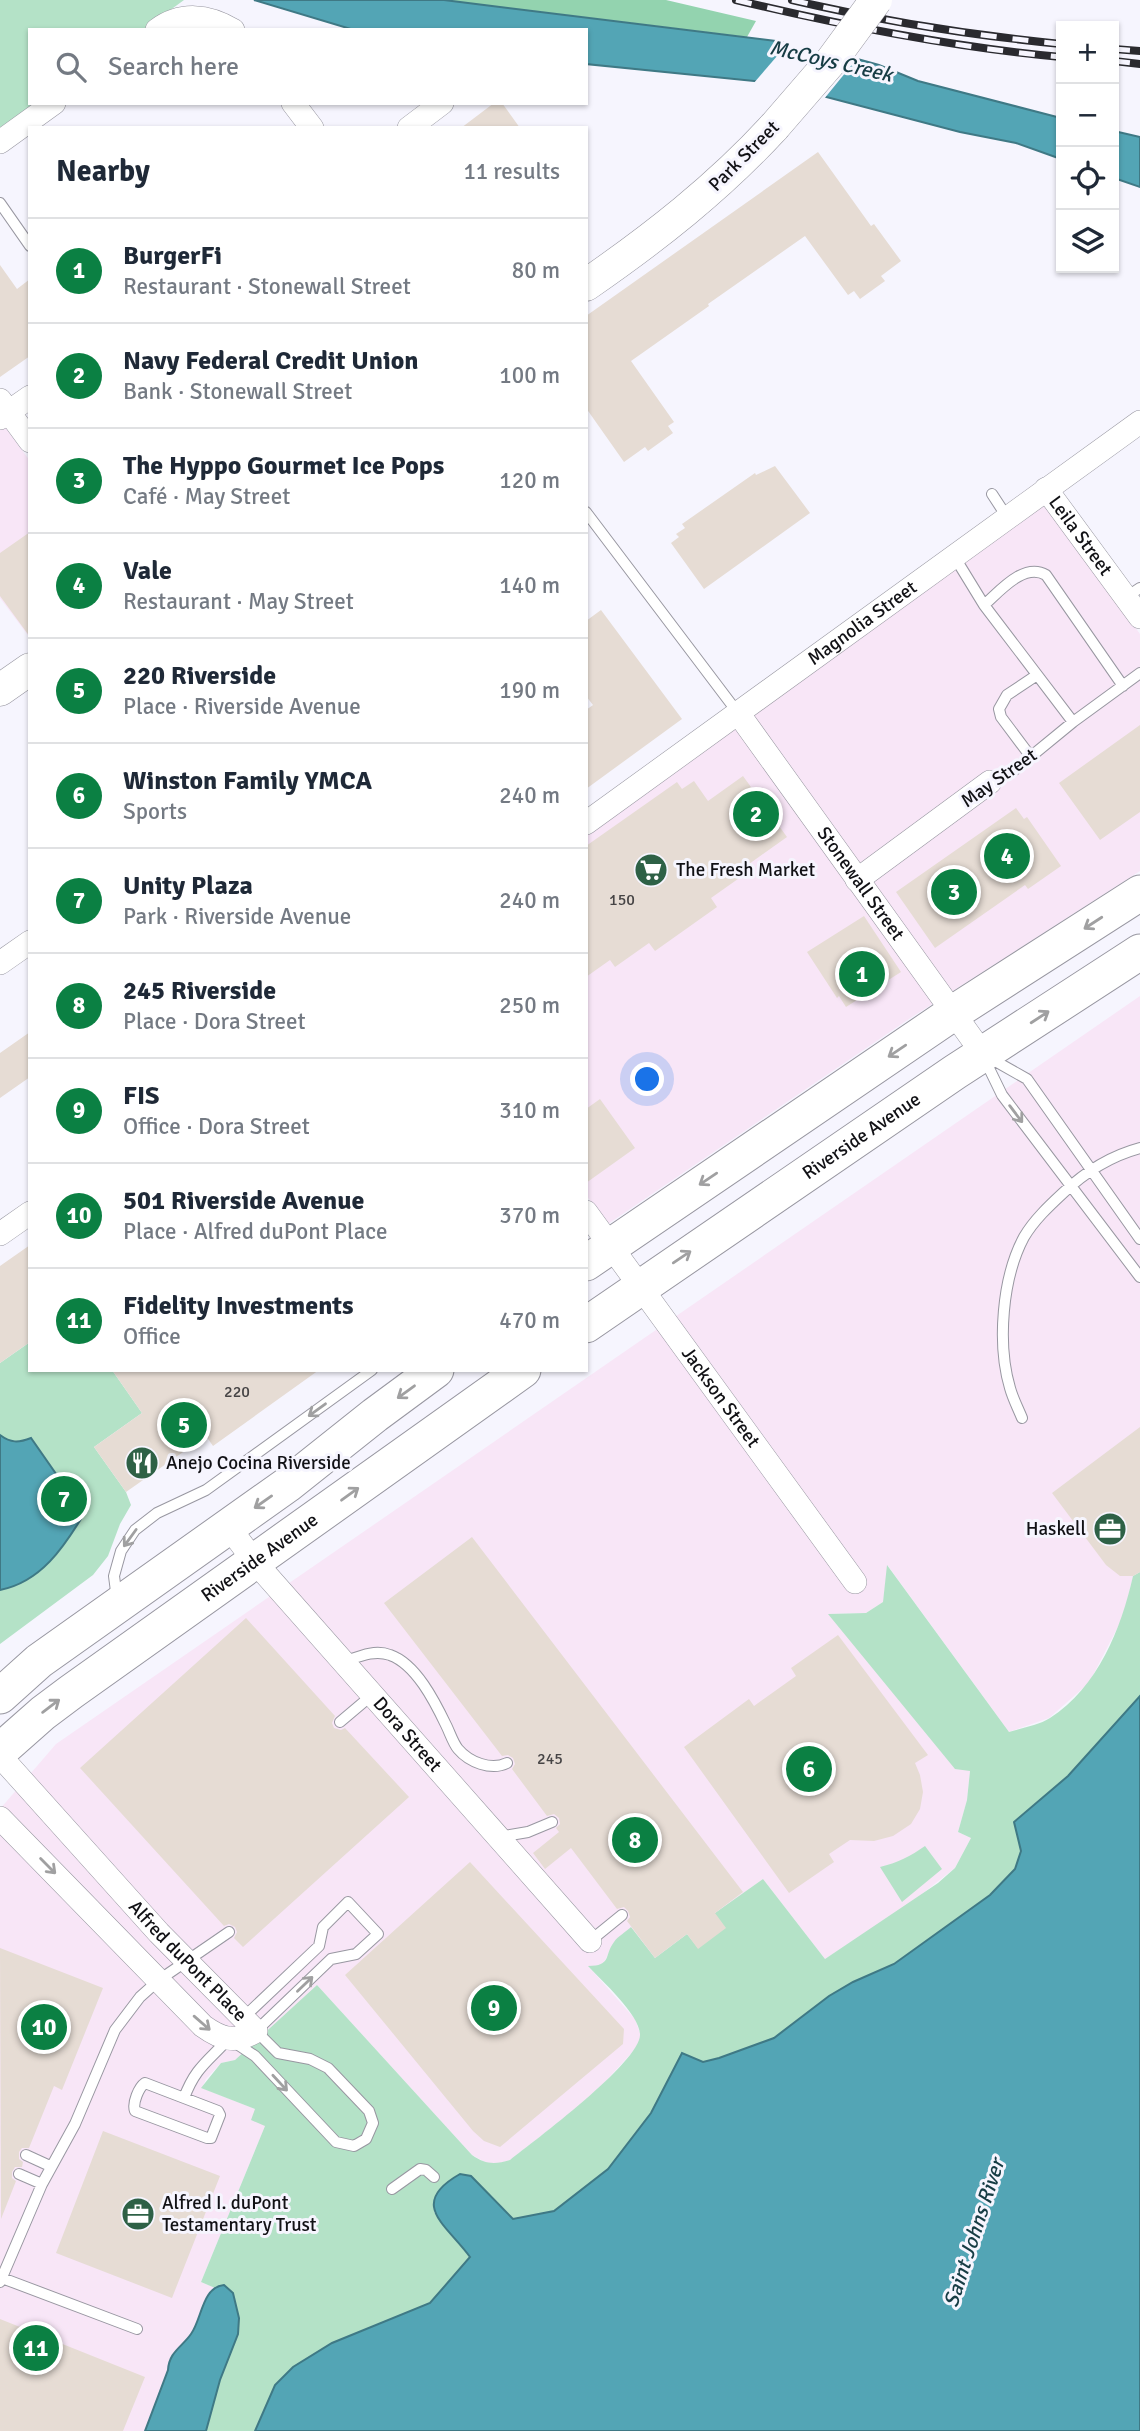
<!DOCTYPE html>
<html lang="en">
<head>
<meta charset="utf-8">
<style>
  body { margin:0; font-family:Signika,sans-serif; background:#f2f2f3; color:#1f2937 }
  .controls { position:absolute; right:21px; top:21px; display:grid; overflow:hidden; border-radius:0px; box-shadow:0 2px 5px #0004 }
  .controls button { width:63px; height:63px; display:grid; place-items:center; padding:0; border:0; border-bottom:2px solid #e0e1e3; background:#fff; color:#1f2937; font:35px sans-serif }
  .you { position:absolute; left:648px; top:1080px; width:24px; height:24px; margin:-18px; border:5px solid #fff; border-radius:50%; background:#1a73e8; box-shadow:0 0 0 10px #1a73e833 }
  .badge { display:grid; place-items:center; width:46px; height:46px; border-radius:50%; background:#0b8043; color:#fff; font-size:23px; font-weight:700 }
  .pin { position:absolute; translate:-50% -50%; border:4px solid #fff; box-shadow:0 2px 7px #0006 }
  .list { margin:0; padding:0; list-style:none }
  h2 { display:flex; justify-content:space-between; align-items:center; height:91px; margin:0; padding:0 28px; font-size:30px }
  h2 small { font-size:23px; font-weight:400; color:#747a83 }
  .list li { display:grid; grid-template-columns:46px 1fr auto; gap:21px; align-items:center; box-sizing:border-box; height:105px; padding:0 28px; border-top:2px solid #e0e1e3 }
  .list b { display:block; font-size:26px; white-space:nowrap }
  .list p { margin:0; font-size:23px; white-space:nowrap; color:#747a83 }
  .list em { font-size:23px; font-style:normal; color:#747a83 }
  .icon { flex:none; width:38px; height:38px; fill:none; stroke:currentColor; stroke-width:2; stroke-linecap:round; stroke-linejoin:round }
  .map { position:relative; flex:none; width:1140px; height:2431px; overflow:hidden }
  .search { position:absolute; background:#fff; box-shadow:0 2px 5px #0004; left:28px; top:28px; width:560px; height:77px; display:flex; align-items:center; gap:18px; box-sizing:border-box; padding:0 24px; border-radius:0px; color:#747a83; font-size:26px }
  .panel { position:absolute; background:#fff; box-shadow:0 2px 5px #0004; left:28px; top:126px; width:560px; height:1246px; border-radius:0px }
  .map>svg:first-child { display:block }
</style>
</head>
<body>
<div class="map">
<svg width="1140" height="2431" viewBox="0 0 1140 2431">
  <rect width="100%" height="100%" fill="#f6f5fe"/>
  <path fill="#f8e6f7" d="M0 420 30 461V638L0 598Z
    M1033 485 1140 634V871L909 1019 608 1224 586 1195V811Z
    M1140 996V1572L1133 1576 1124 1615 1089 1683 1049 1718 1009 1732 888 1566 883 1602 866 1613 829 1614 970 1771 967 1800 958 1832 971 1838 955 1868 913 1901 825 1959 763 1879 715 1914 726 1928 698 1949 687 1934 655 1958 631 1927 611 1949 604 1962 600 1965 589 1967 635 2019 641 2036 638 2046 604 2083 572 2112 510 2160 498 2164 487 2163 472 2155 317 1985 235 2060 221 2063 206 2079 202 2088 255 2109 265 2126 201 2282 215 2288 207 2297 193 2331 169 2360 168 2370 145 2431H0V1809L56 1744Z"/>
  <path fill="#b4e2c7" d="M0 0H184L143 30H30V103H40L0 132Z
    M30 1342V1370H112L142 1413 94 1447 126 1492 131 1505 120 1524 108 1556 93 1575 0 1644V1363Z
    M887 1565 1009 1732C1022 1728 1039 1725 1050 1718 1098 1687 1121 1629 1133 1576L1140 1572V1696L1068 1776 1015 1822 1021 1851 1015 1869 990 1895 894 1964 854 1982 829 1996 774 2038 719 2058 702 2062 682 2053 651 2113 608 2169 554 2211 513 2219 471 2176 434 2212 471 2257 430 2303 332 2343 275 2386 255 2431H206L220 2380 238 2334 219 2286 215 2288 201 2282 265 2126 251 2120 255 2109 201 2088 221 2063 235 2060 317 1985 472 2155C485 2164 494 2165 510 2160 534 2141 642 2061 640 2034 639 2014 602 1981 588 1966 612 1966 604 1955 614 1942 618 1936 626 1932 631 1927L655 1958 687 1934 698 1948 715 1913 763 1879 825 1959 938 1883 955 1868 971 1838 958 1832 967 1800 970 1771 955 1769 828 1614 866 1613 883 1602Z
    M925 1846 942 1869 902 1902 880 1867C897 1863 911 1856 925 1846Z"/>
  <path fill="#93d3af" d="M444 0H666L756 21 747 37Z"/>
  <path fill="#53a5b5" stroke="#3f7985" stroke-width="2" d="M254 0H444L776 41 843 55 879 65 918 81 1061 118V159L1016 143 960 132 773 83 586 64V30H354Z
    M1114 131 1140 137V187L1114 178Z
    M0 1435C11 1443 18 1443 31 1438L84 1514C64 1547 41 1582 0 1590Z
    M1140 1696V2431H255L275 2385 293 2367 332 2343 430 2303 470 2257C447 2225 407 2204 460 2174L471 2176 513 2219 554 2211 608 2169 651 2113 682 2053 703 2062 719 2058 774 2038 829 1996 853 1982 894 1964 990 1895 1015 1869 1021 1851 1014 1822 1068 1776Z
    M224 2285 233 2293 239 2318 238 2334 220 2380 206 2431H145L168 2370C169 2352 182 2347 191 2334 202 2319 202 2287 224 2285Z"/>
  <path fill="#f6f5fe" d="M790 41 844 51 859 56 824 99 753 84Z"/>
  <path fill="#e6dcd4" d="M494 103H502L520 128H461Z
    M818 152 871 226 874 224 901 261 881 276 885 281 860 299 854 291 848 295 805 236 708 304 709 306 631 361 674 422 668 426 673 433 648 451 645 447 624 462 586 408V316Z
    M0 265 17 289 30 279V356L0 377Z
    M775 466 810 513 704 589 671 543 679 537 676 534 685 528 682 524 755 473 756 475Z
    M30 532V637L0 596V553Z
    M601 610 682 719 586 789V710L593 705 586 696V621Z
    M1140 725V812L1100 840 1059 783Z
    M743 776 787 837 742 869 745 874 711 898 717 907 655 951 649 943 615 967 610 960 586 977V846L677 782 682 789 694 781 708 801Z
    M1016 808 1024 819 1027 817 1061 866 1028 889 1025 885 935 948 896 892Z
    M864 916 901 972 846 1007 839 996 837 998 807 952Z
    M30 1032V1077L0 1098V1053Z
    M600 1099 635 1148 586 1183V1109Z
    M30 1245V1342L0 1363V1266Z
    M112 1370H319L213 1446 206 1436 126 1492 94 1447 142 1413Z
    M1140 1427V1572L1133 1576H1120L1106 1565 1052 1493Z
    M472 1537 743 1892 715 1913 726 1928 698 1949 687 1934 655 1958 627 1921 630 1917 628 1911 624 1907 617 1909 571 1848 545 1869 533 1853 559 1832 556 1828 560 1824 559 1818 554 1814 547 1816 512 1769 515 1764 513 1758 508 1755 502 1756 384 1603Z
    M246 1618 335 1716 332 1723 334 1728 341 1730 345 1728 409 1797 243 1947 234 1938 237 1932 235 1927 229 1924 224 1926 80 1768Z
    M838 1635 928 1755 915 1763 920 1775 923 1792 920 1809 911 1824 893 1836 874 1841 850 1840 829 1854 834 1862 789 1893 684 1747 749 1699 754 1706 796 1676 791 1668Z
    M470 1862 624 2029 623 2044 500 2147 484 2141 473 2131 345 1975Z
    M0 1948 103 1988 62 2090 54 2086 29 2148H22L19 2152V2159L23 2162 22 2167H15L12 2172V2178L16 2181 1 2219Z
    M103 2131 220 2176 172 2298 56 2253Z
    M0 2319 145 2377 123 2431H0Z"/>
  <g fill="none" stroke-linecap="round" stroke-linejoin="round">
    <defs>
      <path id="lane" d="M0 203 30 246
        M992 494 1007 517
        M586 512 738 713
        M954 556 984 605 1073 722
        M1125 598 1140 588
        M984 605C1000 591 1024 562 1046 575L1123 686
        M1031 757 1001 717 999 709 1007 695 1037 675
        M990 782 1012 772 1073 722 1140 673
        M988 1057 1027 1079 1140 1239
        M985 1060 1002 1095 1140 1277
        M1022 1418C1018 1408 1013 1399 1010 1388 997 1344 1002 1278 1024 1237 1034 1220 1049 1206 1063 1193 1085 1172 1110 1156 1140 1148
        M117 1599 114 1576 121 1551 135 1530 157 1513 206 1490 372 1370
        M343 1662C358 1657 374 1649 390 1655 416 1664 435 1702 446 1725 450 1733 453 1743 458 1749 469 1762 491 1771 507 1763
        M340 1722 372 1695
        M498 1837 528 1832 552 1822
        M590 1941 622 1915
        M234 2042 255 2056 336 2142 354 2146 366 2139 373 2123 369 2111 328 2068 310 2059 278 2053 256 2031 331 1959 356 1954 378 1934 348 1902 323 1927 319 1946 242 2019
        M145 2083 218 2111 220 2115 211 2138H207L135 2111C132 2103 139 2087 145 2083Z
        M184 2098C196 2066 209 2061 229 2038
        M26 2155 50 2166
        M19 2174 42 2184
        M392 2189 420 2169 426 2170 434 2177
        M2 2278 137 2329
        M0 2282 42 2184 75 2124 115 2030 140 1997 159 1980 229 1932"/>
      <g id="street">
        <path d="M157 30C181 12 208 15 233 30"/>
        <path d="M293 103 312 128"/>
        <path d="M409 128 442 103"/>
        <path d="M0 142 54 103"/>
        <path d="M0 400 30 441"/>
        <path d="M0 418 30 397"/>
        <path id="s1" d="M1046 489 1140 617"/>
        <path id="s2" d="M738 713 983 1054"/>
        <path id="s3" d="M586 823 1140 422"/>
        <path d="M857 880 990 782"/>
        <path d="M0 963 30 942"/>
        <path id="s4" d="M586 1212 855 1582"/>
        <path d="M0 1234 30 1213"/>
        <path id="s5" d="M228 1526 255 1562 590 1941"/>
        <path id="s6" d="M0 1756 159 1933 256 2031C236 2044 221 2039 203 2026L0 1818"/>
      </g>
      <path id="secondary" d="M586 285C654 238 718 188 774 127
        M0 690 30 669"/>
      <g id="primary">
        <path d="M586 1263 953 1013 1140 893"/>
        <path id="s7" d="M586 1325 955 1072 1140 952"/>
        <path d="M0 1696 39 1661 287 1485 375 1415 436 1370"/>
        <path id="s8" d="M0 1751 43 1713 71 1692 523 1370"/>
      </g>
    </defs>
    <use href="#lane" stroke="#9897a1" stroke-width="12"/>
    <use href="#street" stroke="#9897a1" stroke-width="24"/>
    <use href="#secondary" stroke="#9897a1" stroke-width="33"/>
    <use href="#primary" stroke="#9897a1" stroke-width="37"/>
    <use href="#lane" stroke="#fff" stroke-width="10"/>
    <use href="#street" stroke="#fff" stroke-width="23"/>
    <use href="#secondary" stroke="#fff" stroke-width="32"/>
    <use href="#primary" stroke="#fff" stroke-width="35"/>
    <defs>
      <path id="rail" d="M736 0C844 26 951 47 1061 57
        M792 0C881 21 970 35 1061 44
        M1114 49 1140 51
        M1114 61 1140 64"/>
    </defs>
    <use href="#rail" stroke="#2a2a2f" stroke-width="8"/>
    <use href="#rail" stroke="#f6f5fe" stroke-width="5" stroke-dasharray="16" stroke-linecap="butt"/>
    <defs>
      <path id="secondary-bridge" d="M774 127 832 60 876 0"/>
    </defs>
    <use href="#secondary-bridge" stroke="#9897a1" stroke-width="33" stroke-linecap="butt"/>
    <use href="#secondary-bridge" stroke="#fff" stroke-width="32"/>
  </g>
  <defs><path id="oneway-shaft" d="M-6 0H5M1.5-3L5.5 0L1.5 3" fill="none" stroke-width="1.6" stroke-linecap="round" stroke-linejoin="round" transform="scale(1.75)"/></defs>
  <g stroke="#a0a0a1">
    <use href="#oneway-shaft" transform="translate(1093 923) rotate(147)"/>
    <use href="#oneway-shaft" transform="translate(1040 1017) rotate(-33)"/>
    <use href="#oneway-shaft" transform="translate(897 1051) rotate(146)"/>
    <use href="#oneway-shaft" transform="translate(1016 1114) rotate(53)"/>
    <use href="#oneway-shaft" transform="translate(708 1179) rotate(146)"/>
    <use href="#oneway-shaft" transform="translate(682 1257) rotate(-34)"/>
    <use href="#oneway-shaft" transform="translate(406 1392) rotate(144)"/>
    <use href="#oneway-shaft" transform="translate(317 1410) rotate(144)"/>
    <use href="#oneway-shaft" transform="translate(350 1494) rotate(-36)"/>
    <use href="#oneway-shaft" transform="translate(263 1502) rotate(145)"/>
    <use href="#oneway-shaft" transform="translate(130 1538) rotate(126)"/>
    <use href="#oneway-shaft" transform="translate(51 1706) rotate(-37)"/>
    <use href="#oneway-shaft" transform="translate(48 1866) rotate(45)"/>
    <use href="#oneway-shaft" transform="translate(305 1984) rotate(-44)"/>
    <use href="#oneway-shaft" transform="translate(202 2023) rotate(41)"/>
    <use href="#oneway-shaft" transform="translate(280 2083) rotate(47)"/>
  </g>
  <defs>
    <symbol id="supermarket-disc" viewBox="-11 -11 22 22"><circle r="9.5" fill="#2e6146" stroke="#f6f5fe"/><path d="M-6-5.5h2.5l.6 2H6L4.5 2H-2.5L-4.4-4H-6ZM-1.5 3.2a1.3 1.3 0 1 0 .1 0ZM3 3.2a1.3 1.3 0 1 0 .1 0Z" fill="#fff"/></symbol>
    <symbol id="restaurant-disc" viewBox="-11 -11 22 22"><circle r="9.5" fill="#2e6146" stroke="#f6f5fe"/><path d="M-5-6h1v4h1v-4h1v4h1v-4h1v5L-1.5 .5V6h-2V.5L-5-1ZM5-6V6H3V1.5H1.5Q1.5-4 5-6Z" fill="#fff"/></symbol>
    <symbol id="office-disc" viewBox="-11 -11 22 22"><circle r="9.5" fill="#2e6146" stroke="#f6f5fe"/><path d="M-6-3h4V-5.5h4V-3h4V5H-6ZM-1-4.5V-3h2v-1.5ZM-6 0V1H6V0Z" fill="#fff"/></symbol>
  </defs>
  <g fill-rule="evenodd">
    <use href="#supermarket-disc" x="632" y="851" width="38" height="38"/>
    <use href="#restaurant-disc" x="123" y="1444" width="38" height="38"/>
    <use href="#office-disc" x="1091" y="1510" width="38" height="38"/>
    <use href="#office-disc" x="119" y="2195" width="38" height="38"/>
  </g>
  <g text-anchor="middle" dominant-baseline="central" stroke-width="6" stroke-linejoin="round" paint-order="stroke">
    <g font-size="16" fill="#464445">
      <text x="622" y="900">150</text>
      <text x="237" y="1392">220</text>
      <text x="550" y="1759">245</text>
    </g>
    <g font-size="19" fill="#111115" stroke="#f6f5fe">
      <text transform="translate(744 156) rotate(-45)">Park Street</text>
      <text stroke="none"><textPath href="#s1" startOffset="58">Leila Street</textPath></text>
      <text stroke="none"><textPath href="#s3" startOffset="341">Magnolia Street</textPath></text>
      <text transform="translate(999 778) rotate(-35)">May Street</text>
      <text stroke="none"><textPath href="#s2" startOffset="210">Stonewall Street</textPath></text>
      <text stroke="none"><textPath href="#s7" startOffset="334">Riverside Avenue</textPath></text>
      <text stroke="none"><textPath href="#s4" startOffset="229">Jackson Street</textPath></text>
      <text stroke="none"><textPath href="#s8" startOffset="324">Riverside Avenue</textPath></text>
      <text stroke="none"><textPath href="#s5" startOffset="275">Dora Street</textPath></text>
      <text stroke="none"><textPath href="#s6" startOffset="278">Alfred duPont Place</textPath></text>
    </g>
    <g font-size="19" fill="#111115" stroke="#f6f5fe" text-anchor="start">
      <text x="676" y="870">The Fresh Market</text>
      <text x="166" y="1463">Anejo Cocina Riverside</text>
      <text x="1086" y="1529" text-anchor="end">Haskell</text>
      <text x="162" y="2203">Alfred I. duPont<tspan x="162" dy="22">Testamentary Trust</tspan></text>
    </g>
    <g font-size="21" font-style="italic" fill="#163c44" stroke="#f6f5fe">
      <text transform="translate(831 61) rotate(13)">McCoys Creek</text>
      <text transform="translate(974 2233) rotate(-72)">Saint Johns River</text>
    </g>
  </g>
</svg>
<div class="controls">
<button>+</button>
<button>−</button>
<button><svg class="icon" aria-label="locate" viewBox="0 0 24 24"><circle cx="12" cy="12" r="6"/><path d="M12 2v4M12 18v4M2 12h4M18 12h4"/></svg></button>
<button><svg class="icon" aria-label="layers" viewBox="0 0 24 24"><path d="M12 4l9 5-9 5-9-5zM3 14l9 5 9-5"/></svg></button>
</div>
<div class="you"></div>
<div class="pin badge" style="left:862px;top:974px">1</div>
<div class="pin badge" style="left:756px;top:814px">2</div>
<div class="pin badge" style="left:954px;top:892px">3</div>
<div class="pin badge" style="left:1007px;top:856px">4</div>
<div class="pin badge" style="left:184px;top:1425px">5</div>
<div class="pin badge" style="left:809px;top:1769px">6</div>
<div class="pin badge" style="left:64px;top:1499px">7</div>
<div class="pin badge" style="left:635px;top:1840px">8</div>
<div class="pin badge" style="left:494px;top:2008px">9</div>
<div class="pin badge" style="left:44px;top:2027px">10</div>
<div class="pin badge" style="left:36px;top:2348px">11</div>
<div class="search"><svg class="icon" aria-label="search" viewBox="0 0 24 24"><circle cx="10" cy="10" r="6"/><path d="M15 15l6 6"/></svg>Search here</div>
<section class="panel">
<h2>Nearby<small>11 results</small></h2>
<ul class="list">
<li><span class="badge">1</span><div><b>BurgerFi</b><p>Restaurant · Stonewall Street</p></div><em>80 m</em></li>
<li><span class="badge">2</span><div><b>Navy Federal Credit Union</b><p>Bank · Stonewall Street</p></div><em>100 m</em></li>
<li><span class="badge">3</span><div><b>The Hyppo Gourmet Ice Pops</b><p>Café · May Street</p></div><em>120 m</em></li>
<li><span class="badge">4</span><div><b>Vale</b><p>Restaurant · May Street</p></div><em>140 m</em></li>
<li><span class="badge">5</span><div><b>220 Riverside</b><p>Place · Riverside Avenue</p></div><em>190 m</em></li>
<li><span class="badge">6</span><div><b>Winston Family YMCA</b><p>Sports</p></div><em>240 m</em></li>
<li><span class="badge">7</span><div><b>Unity Plaza</b><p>Park · Riverside Avenue</p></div><em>240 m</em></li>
<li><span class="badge">8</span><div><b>245 Riverside</b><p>Place · Dora Street</p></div><em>250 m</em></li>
<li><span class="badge">9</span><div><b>FIS</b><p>Office · Dora Street</p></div><em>310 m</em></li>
<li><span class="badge">10</span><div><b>501 Riverside Avenue</b><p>Place · Alfred duPont Place</p></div><em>370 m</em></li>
<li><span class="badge">11</span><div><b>Fidelity Investments</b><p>Office</p></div><em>470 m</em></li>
</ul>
</section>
</div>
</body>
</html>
